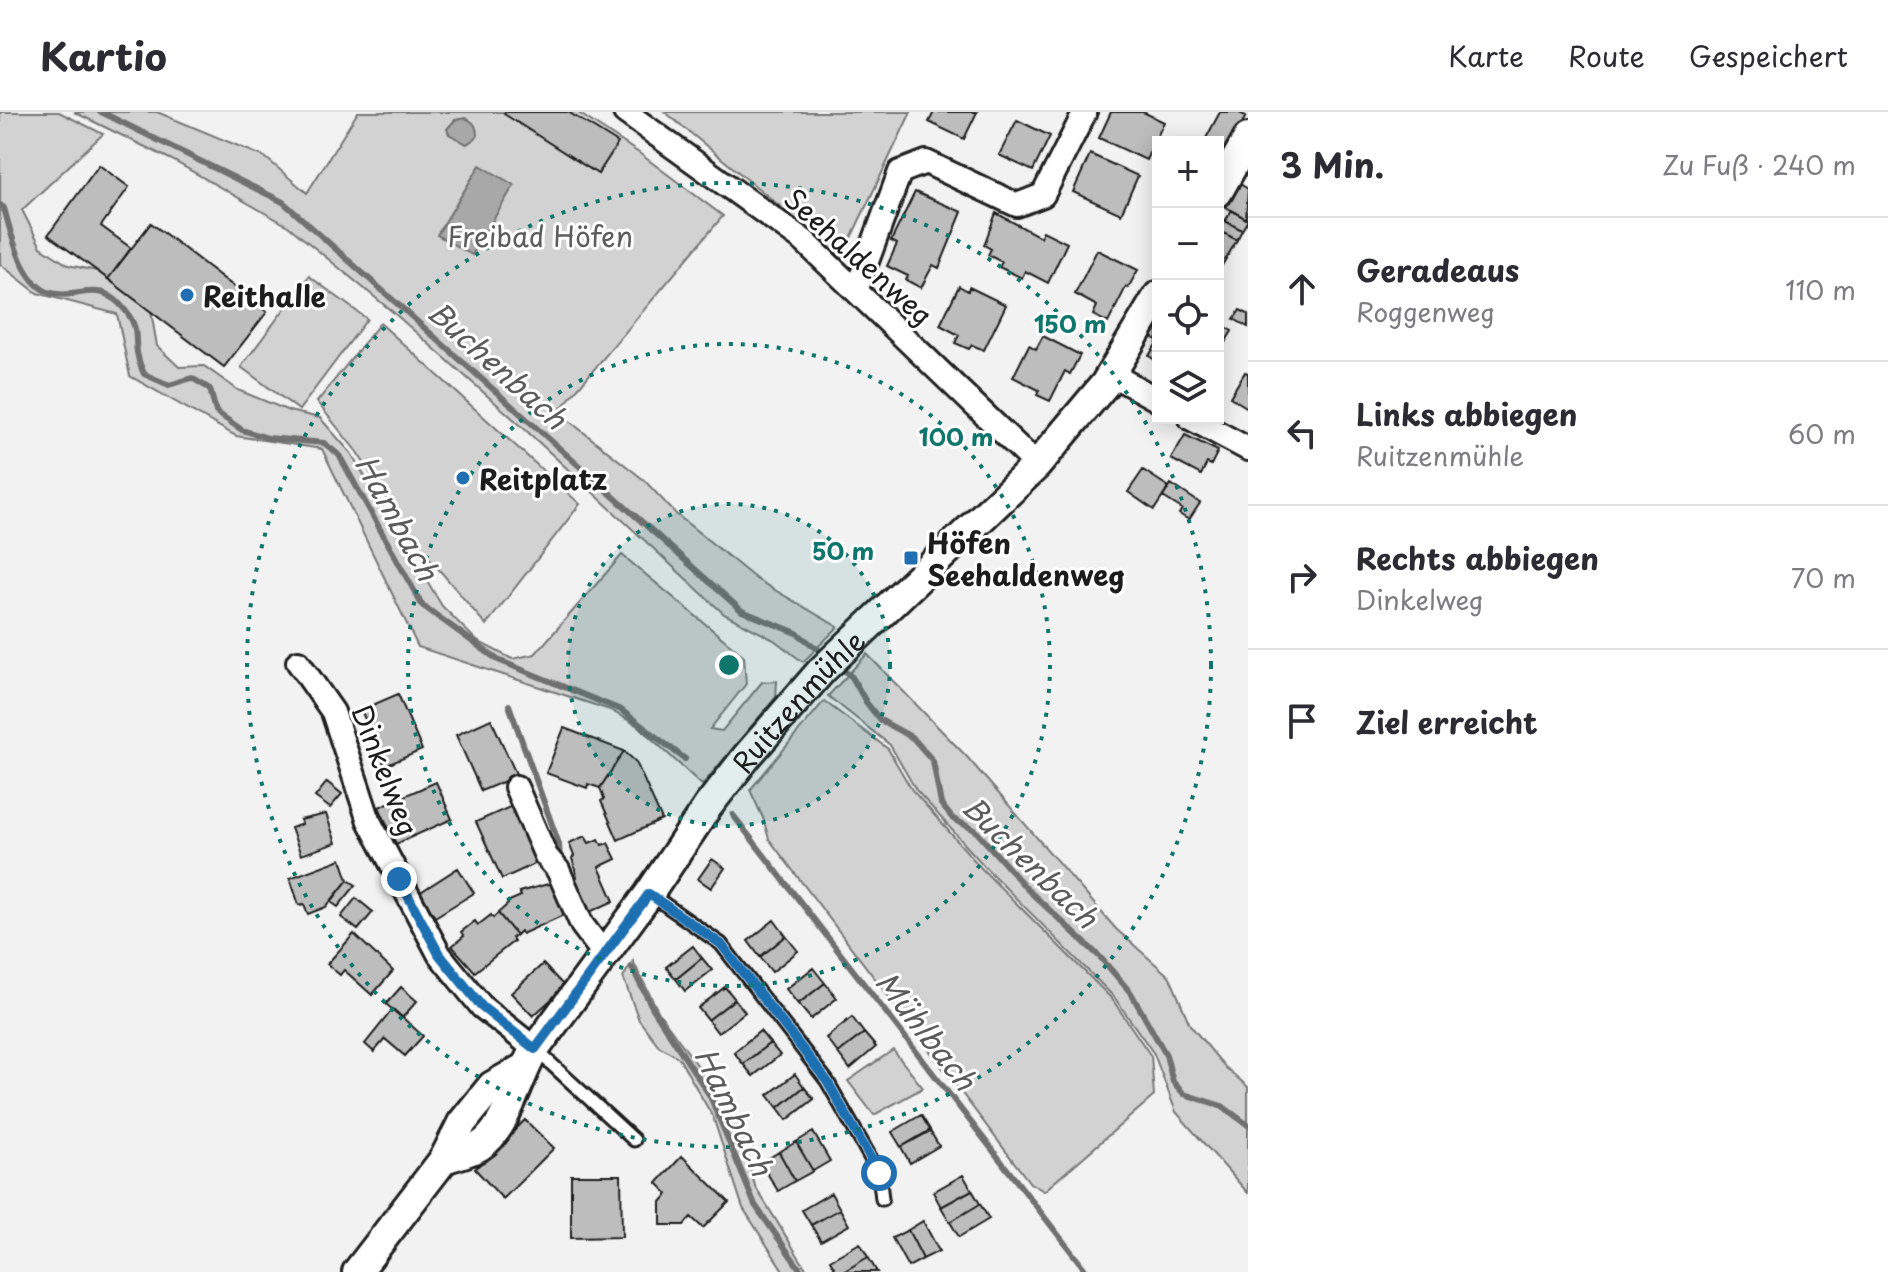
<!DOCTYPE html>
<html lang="de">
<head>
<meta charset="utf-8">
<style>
  body { margin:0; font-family:"Playpen Sans",sans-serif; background:#f2f2f3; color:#2b2b33 }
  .controls { position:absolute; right:24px; top:24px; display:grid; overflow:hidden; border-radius:0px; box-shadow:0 4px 20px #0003 }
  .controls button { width:72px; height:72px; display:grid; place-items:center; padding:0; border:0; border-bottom:2px solid #e1e1e2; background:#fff; color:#2b2b33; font:40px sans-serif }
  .stop { position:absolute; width:24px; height:24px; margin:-18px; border:6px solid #1f6fb2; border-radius:50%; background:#fff }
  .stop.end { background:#1f6fb2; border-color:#fff; box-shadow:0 2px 8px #0008 }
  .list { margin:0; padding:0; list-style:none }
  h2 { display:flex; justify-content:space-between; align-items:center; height:104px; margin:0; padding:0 32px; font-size:34px }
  h2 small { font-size:26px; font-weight:400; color:#7c7c81 }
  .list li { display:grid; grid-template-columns:52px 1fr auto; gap:24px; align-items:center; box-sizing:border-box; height:144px; padding:0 32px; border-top:2px solid #e1e1e2 }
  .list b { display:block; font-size:30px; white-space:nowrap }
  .list p { margin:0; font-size:26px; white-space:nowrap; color:#7c7c81 }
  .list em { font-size:26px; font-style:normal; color:#7c7c81 }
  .icon { flex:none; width:44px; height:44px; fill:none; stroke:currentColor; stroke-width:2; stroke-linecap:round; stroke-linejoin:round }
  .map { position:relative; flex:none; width:1248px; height:1160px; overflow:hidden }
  header { display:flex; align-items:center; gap:48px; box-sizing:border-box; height:112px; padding:0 40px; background:#fff; border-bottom:2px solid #e1e1e2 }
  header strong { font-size:38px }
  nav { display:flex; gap:44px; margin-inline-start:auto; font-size:28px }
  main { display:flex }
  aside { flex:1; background:#fff }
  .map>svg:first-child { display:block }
</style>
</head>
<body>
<header>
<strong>Kartio</strong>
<nav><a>Karte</a><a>Route</a><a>Gespeichert</a></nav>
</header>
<main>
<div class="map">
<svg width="1248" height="1160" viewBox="0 0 1248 1160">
  <rect width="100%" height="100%" fill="#f2f2f2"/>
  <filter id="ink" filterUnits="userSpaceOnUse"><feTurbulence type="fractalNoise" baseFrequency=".0125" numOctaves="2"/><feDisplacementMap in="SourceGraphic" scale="16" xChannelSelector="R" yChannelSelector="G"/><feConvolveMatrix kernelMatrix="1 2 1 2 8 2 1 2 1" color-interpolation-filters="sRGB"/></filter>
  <g filter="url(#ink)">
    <path fill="#d2d2d2" stroke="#777" stroke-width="2" d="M0 0H59L103 22 22 98 41 135 68 153 97 159 151 199 157 234 179 255 204 254 238 278 289 299 320 306 351 341 442 494 477 529 512 547 535 542 622 443 744 544 746 572 710 617 722 619 762 570 777 569 776 585 702 673 638 614 610 598 418 535 322 337 236 324 130 264 117 202 37 181 0 152Z
      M74 0H157L265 45 307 81 358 0H577L639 41 723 104 558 300 644 368 676 402 756 467 838 515 803 550 774 528 724 502 518 311 394 201 288 114 172 48Z
      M665 0H911L842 145Z
      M309 164 367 207 299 298 241 255Z
      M380 211 580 392 486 513 413 427 357 340 317 290Z
      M867 542 967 645 1116 817 1170 865 1190 913 1225 955 1248 975V1081L1176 1000 1154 942 1114 885 987 757 916 678 890 633 828 584Z
      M824 589 888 637 912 678 983 758 1112 887 1151 944 1154 984 1044 1079 1030 1071 769 727 763 706 750 678Z
      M633 849 659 901 739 1010 755 1074 808 1160H784L743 1096 713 1005 679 946 659 934 639 908 623 865Z
      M893 938 923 976 874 1003 848 969Z"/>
    <path fill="#a8a8a8" stroke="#707070" stroke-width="2" d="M465 6C475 10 477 15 477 25L467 32 449 22 447 17 455 8Z
      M480 53 514 73 472 143 437 123Z"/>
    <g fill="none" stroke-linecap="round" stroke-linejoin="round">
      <path stroke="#707070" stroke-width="6" d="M101 0 283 90 742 499 797 521 825 543
        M0 93 4 96C11 121 22 173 51 181 80 189 98 164 125 198 141 218 133 225 138 245 139 251 142 257 144 262L169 273 192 266 210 277 216 300 242 318 268 326 324 331 339 343 422 493 498 548 621 598 685 647
        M837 553 852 565 866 590 880 608 913 626 933 649 941 692 953 707 975 718 1027 777 1100 845 1131 881 1166 943 1173 970 1184 982 1222 994 1248 1013
        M509 593 559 732 560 750
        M733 703 1087 1160
        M632 856 652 895 710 984 755 1093 802 1160"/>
    </g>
    <path fill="#bdbdbd" stroke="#1c1c1c" stroke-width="2" d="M505 0H568L618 31 598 62 504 2Z
      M934 0H977L964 27 929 10Z
      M1111 0H1143L1164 10 1146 48 1099 26Z
      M1220 0H1237L1246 4 1223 46 1218 43V30H1204Z
      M1017 8 1050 24 1033 59 999 43Z
      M1090 42 1138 64 1121 102 1073 80Z
      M99 53 129 75 101 114 131 136 108 167 48 123Z
      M1240 72 1248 77 1246 107 1226 95Z
      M915 80 962 100 939 156 933 153 921 176 906 168 908 164 887 154 897 132 891 129Z
      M1232 98 1248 108 1242 118 1225 109Z
      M996 101 1040 125 1043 119 1067 131 1048 171 1025 159 1022 166 999 155 1002 150 988 143 991 137 984 133Z
      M1220 106 1242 118 1237 128 1218 118Z
      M151 111 267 200 224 255 108 167Z
      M1218 118 1237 128 1218 160Z
      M1097 138 1138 158 1128 176 1126 175 1108 211 1093 203 1097 194 1075 182Z
      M959 174 968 179 969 175 1006 193 984 238 972 233 969 237 955 231 959 223 940 213Z
      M1240 198 1248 202V215L1234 207Z
      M1158 210V229L1150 224Z
      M1218 211 1232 219 1218 242Z
      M1043 224 1080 243 1070 262 1065 259 1050 289 1037 283 1039 278 1013 265 1029 233 1036 237Z
      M1158 229V250L1149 244Z
      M1245 260 1248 261V296L1230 285Z
      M1185 323 1218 339 1211 353 1207 351 1201 363 1171 347Z
      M1143 358 1169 375 1154 398 1128 380Z
      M1171 372 1200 391 1189 408 1179 402 1182 397 1163 385Z
      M398 582 422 638 385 654 361 598Z
      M491 607 517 664 481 679 456 623Z
      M564 616 624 639 600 676 588 672 587 676 546 661Z
      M624 639 636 650 662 708 618 728 601 689 604 687 600 676Z
      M327 670 342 682 330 696 315 685Z
      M436 670 452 707 396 732 379 695Z
      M512 694 537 751 502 767 476 710Z
      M326 702 336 731 301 743 291 716 302 712 300 708Z
      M585 724 589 731 599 727 602 733 608 731 616 747 599 755 614 789 583 803 568 769 577 765 572 746 574 744 569 731Z
      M341 747 348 768 326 795 308 802 304 792 299 793 290 766Z
      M712 747 725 756 711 776 698 767Z
      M458 756 474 781 435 805 419 781Z
      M348 768 356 773 338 795 331 790Z
      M552 771 566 802 522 822 520 819 516 823 498 801 508 792 507 790 521 784 519 780Z
      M356 786 373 800 358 818 341 805Z
      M498 801 516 823 512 826 514 829 475 860 452 834 464 824 461 820 475 809 478 813 491 803 493 806Z
      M774 808 786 824 760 845 748 829Z
      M354 822 393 859 372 883 344 858 340 863 327 852Z
      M786 824 798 839 772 860 760 845Z
      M693 834 702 846 676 867 666 855Z
      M702 846 712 858 685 879 676 867Z
      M543 852 565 875 533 904 511 881Z
      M813 856 825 871 798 892 786 877Z
      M825 871 837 886 811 907 798 892Z
      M401 875 417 889 402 906 386 892Z
      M725 875 735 887 708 908 698 896Z
      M735 887 745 900 718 921 708 908Z
      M393 897 423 924 405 944 385 927 374 940 365 932Z
      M852 905 864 921 838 941 826 926Z
      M760 919 770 931 743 952 734 940Z
      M864 921 876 935 850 957 838 941Z
      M770 931 780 943 753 964 743 952Z
      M795 962 804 975 778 996 768 983Z
      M804 975 814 987 787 1008 778 996Z
      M921 1003 930 1018 901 1035 892 1020Z
      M525 1008 554 1036 503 1087 475 1057Z
      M930 1019 939 1034 910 1051 901 1035Z
      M813 1020 830 1049 813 1059 796 1030Z
      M796 1030 813 1059 795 1069 779 1040Z
      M779 1040 795 1069 778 1079 761 1051Z
      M682 1044 729 1090 703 1116 691 1105 684 1113H661V1090L668 1082 657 1071Z
      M571 1063H621L622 1125 571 1126Z
      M963 1063 972 1078 941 1095 933 1080Z
      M972 1078 980 1092 950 1110 941 1095Z
      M831 1081 840 1097 811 1113 802 1098Z
      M980 1092 989 1107 959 1125 950 1110Z
      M840 1097 849 1113 821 1129 811 1113Z
      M923 1109 939 1139 923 1147 908 1118Z
      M908 1118 923 1147 908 1155 892 1126Z
      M860 1131 868 1145 843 1160H837L830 1148Z
      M868 1145 877 1160H843Z"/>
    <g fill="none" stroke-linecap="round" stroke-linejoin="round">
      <defs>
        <path id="service" d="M650 782 721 832 827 969 879 1061 882 1087
          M535 937 634 1028"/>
        <path id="minor" d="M625 0 804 129 1037 353
          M856 179 900 60 926 50 1017 93 1043 83 1085 0
          M1111 262 1158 288
          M1190 306 1248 337
          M298 550 333 600 369 709 439 842 482 895 535 937
          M516 675 546 744 558 758 582 813 604 842"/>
        <g id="tertiary">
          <path d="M1218 80 1248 26"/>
          <path id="s1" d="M444 1047C455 1043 470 1040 480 1034 507 1017 518 964 535 937L649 782 708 694 748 643 822 558 1037 353 1105 272 1158 184"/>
          <path d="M357 1160 444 1047 462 1011 492 974 522 957"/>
        </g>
      </defs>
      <use href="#service" stroke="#1c1c1c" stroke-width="17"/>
      <use href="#minor" stroke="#1c1c1c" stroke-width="28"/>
      <use href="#tertiary" stroke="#1c1c1c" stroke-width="34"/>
      <use href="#service" stroke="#fff" stroke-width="11"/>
      <use href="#minor" stroke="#fff" stroke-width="22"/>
      <use href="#tertiary" stroke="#fff" stroke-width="28"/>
    </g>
  </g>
  <g fill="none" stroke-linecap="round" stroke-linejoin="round" filter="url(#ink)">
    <path stroke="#1f6fb2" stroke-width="10" d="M399 767 439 842 482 895 535 937 649 782 721 832 827 969 879 1061"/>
  </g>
  <circle cx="729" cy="553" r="161" fill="#0f766e" fill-opacity=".12"/>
  <g fill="none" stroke="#0f766e" stroke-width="4" stroke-dasharray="4 8">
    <circle cx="729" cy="553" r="161"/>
    <circle cx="729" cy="553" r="321"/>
    <circle cx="729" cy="553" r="482"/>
  </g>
  <g fill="#1f6fb2" stroke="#fff" stroke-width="3">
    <circle cx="187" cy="183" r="8"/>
    <circle cx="463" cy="366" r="8"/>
    <rect x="903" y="438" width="16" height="16" rx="4"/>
  </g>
  <g text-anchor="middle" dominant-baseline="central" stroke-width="6" stroke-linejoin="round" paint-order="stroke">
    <g font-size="28" fill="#5c5c5c" stroke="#fff">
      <text x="540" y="123">Freibad Höfen</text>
    </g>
    <g font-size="28" fill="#1c1c1c" stroke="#fff">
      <text transform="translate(859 144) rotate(42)">Seehaldenweg</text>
      <text stroke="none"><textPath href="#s1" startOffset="588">Ruitzenmühle</textPath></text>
      <text transform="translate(386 658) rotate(69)">Dinkelweg</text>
    </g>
    <g font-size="28" font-weight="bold" fill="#1c1c1c" stroke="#fff" text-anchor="start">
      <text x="203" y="183">Reithalle</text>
      <text x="479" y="366">Reitplatz</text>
      <text x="927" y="430">Höfen<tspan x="927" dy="32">Seehaldenweg</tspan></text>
    </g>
    <g font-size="30" font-style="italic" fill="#5b5b5b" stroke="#fff">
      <text transform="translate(498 252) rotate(42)">Buchenbach</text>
      <text transform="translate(398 405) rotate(61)">Hambach</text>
      <text transform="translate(1031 749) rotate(44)">Buchenbach</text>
      <text transform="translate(927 918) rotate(52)">Mühlbach</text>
      <text transform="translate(735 999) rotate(64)">Hambach</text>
    </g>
  </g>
  <circle cx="729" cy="553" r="12" fill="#0f766e" stroke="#fff" stroke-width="4"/>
  <g font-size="24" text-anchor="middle" font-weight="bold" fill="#0f766e" stroke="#fff" stroke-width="6" stroke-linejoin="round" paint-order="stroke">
    <text x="1070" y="221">150 m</text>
    <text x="956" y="334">100 m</text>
    <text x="843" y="448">50 m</text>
  </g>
</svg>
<div class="controls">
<button>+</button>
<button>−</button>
<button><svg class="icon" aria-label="locate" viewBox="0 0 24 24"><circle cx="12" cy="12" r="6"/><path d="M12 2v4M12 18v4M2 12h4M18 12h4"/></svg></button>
<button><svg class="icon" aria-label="layers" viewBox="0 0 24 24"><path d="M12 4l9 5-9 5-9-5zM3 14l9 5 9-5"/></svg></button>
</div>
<div class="stop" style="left:879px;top:1061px"></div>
<div class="stop end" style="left:399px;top:767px"></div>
</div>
<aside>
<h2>3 Min.<small>Zu Fuß · 240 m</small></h2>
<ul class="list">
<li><svg class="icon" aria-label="ahead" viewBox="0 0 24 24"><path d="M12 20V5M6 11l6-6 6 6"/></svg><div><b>Geradeaus</b><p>Roggenweg</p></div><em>110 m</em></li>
<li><svg class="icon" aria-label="left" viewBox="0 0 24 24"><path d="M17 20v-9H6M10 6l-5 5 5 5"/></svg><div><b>Links abbiegen</b><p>Ruitzenmühle</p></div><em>60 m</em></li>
<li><svg class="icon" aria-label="right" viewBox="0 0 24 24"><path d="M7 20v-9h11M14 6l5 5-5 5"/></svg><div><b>Rechts abbiegen</b><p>Dinkelweg</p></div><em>70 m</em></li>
<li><svg class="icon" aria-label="arrive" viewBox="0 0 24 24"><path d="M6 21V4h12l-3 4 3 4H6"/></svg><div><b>Ziel erreicht</b></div></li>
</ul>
</aside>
</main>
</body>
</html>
